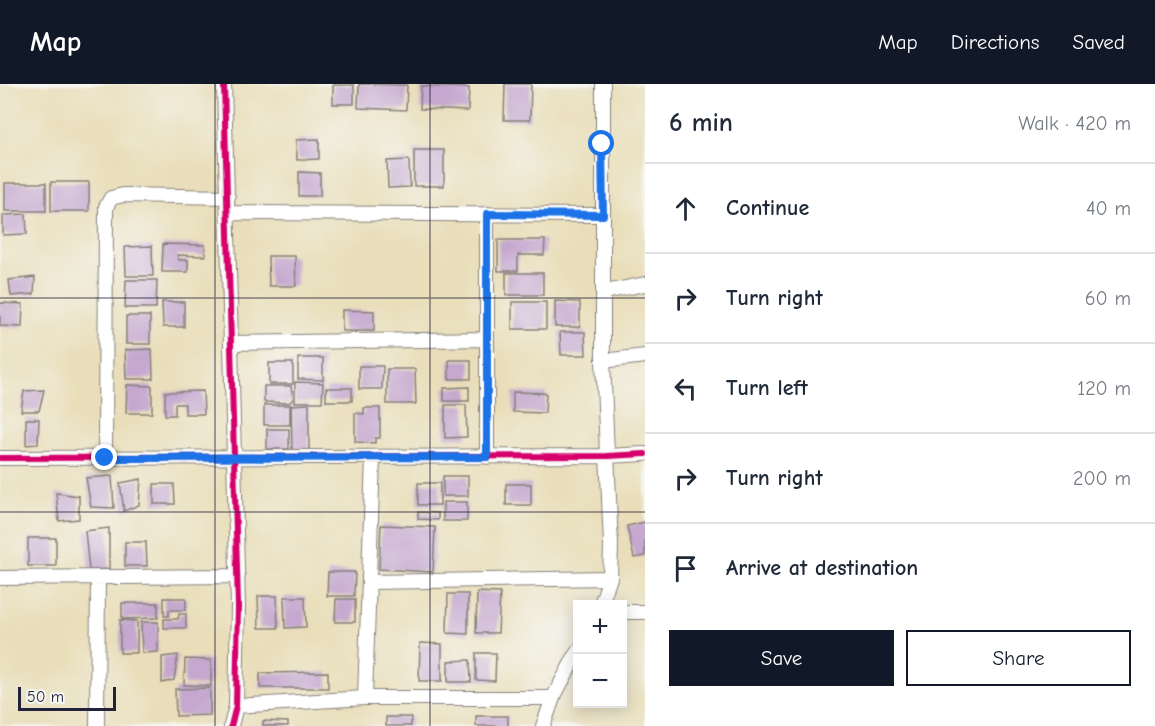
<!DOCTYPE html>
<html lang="en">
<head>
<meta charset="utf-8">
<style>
  body { margin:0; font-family:"Comic Neue",sans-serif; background:#f2f2f3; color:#1f2937 }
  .controls { position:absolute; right:18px; bottom:18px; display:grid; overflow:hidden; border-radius:0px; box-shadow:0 3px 15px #0003 }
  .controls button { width:54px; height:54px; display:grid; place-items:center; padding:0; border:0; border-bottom:2px solid #e0e1e3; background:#fff; color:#1f2937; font:30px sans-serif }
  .scale { position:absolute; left:18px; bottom:15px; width:98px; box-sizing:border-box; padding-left:6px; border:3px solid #22223b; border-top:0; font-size:16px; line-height:21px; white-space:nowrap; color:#22223b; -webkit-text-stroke:4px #f6f6f2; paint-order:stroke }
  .stop { position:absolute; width:18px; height:18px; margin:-14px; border:4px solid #1a73e8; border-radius:50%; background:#fff }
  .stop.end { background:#1a73e8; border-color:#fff; box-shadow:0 2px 6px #0008 }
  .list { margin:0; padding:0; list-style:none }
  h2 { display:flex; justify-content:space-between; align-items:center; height:78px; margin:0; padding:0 24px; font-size:26px }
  h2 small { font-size:20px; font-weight:400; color:#747a83 }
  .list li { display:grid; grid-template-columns:39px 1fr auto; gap:18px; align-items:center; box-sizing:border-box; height:90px; padding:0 24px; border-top:2px solid #e0e1e3 }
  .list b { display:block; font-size:22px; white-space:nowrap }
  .list em { font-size:20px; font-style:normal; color:#747a83 }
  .actions { display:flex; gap:12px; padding:18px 24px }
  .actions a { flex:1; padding:14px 0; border:2px solid #111827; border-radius:0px; text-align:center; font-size:21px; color:#111827 }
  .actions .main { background:#111827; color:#fff }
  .icon { flex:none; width:33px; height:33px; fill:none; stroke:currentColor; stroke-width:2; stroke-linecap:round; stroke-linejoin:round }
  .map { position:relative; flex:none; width:645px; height:642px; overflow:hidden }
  header { display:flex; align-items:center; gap:36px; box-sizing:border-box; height:84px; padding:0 30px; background:#111827; color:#fff }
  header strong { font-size:28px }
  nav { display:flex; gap:33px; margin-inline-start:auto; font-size:21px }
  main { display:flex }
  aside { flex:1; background:#fff }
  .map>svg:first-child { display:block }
</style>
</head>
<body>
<header>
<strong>Map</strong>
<nav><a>Map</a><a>Directions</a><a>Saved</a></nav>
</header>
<main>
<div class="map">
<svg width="645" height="642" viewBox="0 0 645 642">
  <rect width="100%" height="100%" fill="#f6f6f2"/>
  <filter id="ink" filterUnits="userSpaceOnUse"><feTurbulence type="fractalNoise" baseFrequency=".0167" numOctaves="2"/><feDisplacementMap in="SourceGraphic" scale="12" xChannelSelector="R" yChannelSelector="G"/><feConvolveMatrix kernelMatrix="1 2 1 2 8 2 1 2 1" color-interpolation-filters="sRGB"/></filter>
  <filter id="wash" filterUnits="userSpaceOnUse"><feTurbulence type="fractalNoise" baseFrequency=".008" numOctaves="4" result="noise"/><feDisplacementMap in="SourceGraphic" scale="24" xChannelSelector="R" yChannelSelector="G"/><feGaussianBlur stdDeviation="1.35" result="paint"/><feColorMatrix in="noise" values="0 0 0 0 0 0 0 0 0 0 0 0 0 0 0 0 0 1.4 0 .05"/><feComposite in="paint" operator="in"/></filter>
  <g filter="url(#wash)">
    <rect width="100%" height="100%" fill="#e9deb9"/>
    <g id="blocks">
      <path fill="#c5a7cf" d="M359 0 407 1 406 26 358 24Z
        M505 0H531L530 36H504Z
        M333 1H354V20H333Z
        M421 2 469 4 468 27 420 25Z
        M319 55V75L297 76 296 56Z
        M414 66H444V102H414Z
        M409 76 410 103 388 104 387 77Z
        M299 88 320 89V112H299Z
        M51 98H89V127H51Z
        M5 99H46V127H5Z
        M26 130 27 150 3 151V131Z
        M498 156H545L544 171H518V187H498Z
        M163 160 205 161V172L177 171 179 176H188V188H162Z
        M152 162 153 192H126L125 163Z
        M268 172H295L296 202H269Z
        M506 189H543V211H506Z
        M35 193 34 210 11 212 9 196Z
        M126 196H157L156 224H125Z
        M555 217 580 218V243H555Z
        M162 218H184V243H163Z
        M512 218H546V245H512Z
        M0 219 23 220 22 243 0 242Z
        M342 226 374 227V247H342Z
        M126 232H150V260H126Z
        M560 248H585L586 271H561Z
        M152 265 153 295H126L125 266Z
        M298 274H323V296L298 295Z
        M449 276H471V295H449Z
        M269 279H293V300H269Z
        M359 282H383L382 305H359Z
        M387 285H415L416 320H387Z
        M295 298 323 299 322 318H295Z
        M127 301 152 302V329H126Z
        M264 302H291L293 315 289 319 264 318Z
        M469 303V317H444V304Z
        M326 304H352V317H326Z
        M44 306 39 327H21L24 307Z
        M203 307 204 330H185V320H175V331H165V308Z
        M513 308 546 309 545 329 513 328Z
        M309 320V366H292L291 321Z
        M264 321H290V341H264Z
        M445 321H466L467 353 445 354Z
        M364 324H380V354H375V359L355 358V329L364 330Z
        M26 335H39L38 360 26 361Z
        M267 345H289V365H267Z
        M112 392 114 424 91 423 86 394Z
        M443 392H468V412H443Z
        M141 395 139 421 124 427 120 399Z
        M418 399H440V421H418Z
        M154 400H174L175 420H154Z
        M506 400H531V421H506Z
        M56 409 79 412V435L59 437Z
        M443 418H467V437H443Z
        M418 428 438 429V436L418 435Z
        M645 438V472L634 474 627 442Z
        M381 441 435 443 433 488 379 485Z
        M109 444V485L89 486 85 447Z
        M28 454H56V482H28Z
        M125 458H146L147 482H125Z
        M328 488H355L354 512H327Z
        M477 508 500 509 498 549H476Z
        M448 510H468V550L447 549Z
        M258 512H277L278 544H259Z
        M284 513H305L306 543 285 544Z
        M164 514H186V526H169V532H164Z
        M336 515H355V538H335Z
        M122 519H158V534L122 535Z
        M179 530H186V544H164V535H178Z
        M120 536 137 537V569H120Z
        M141 538H158V568L142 569Z
        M420 559 442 560V597H419Z
        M476 569H496L495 597 476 596Z
        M178 571 174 596 162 599V573Z
        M185 575 211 576V602L184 601Z
        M470 576 471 598H448V577Z
        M328 588V604H260V589Z
        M210 604V631L176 632 175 605Z
        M476 632H508V642H476Z
        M386 633H411V642H386Z
        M263 637 288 638V642H263Z"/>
    </g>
  </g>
  <g filter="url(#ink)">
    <use href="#blocks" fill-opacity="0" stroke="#86807a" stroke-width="1.5"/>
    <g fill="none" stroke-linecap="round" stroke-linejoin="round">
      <defs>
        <path id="minor" d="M224 0 238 522 236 622 231 642
          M228 129 603 131
          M487 130V373
          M605 208 645 200
          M232 259 487 255
          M603 277 645 272
          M0 374 607 372 645 370
          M105 374 106 123 111 114 123 111 228 113
          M0 494 238 492
          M370 498 610 494
          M601 520 610 494 611 461 603 277V0
          M622 528H645
          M365 614 373 373
          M236 622 365 614H553
          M97 642 98 494
          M543 642 553 614 578 567"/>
      </defs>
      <use href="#minor" stroke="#86807a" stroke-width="16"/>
      <use href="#minor" stroke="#fff" stroke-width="14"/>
      <defs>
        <path id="cycleway" d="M224 0 238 522 236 622 231 642
          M0 374 607 372 645 370"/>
      </defs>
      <use href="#cycleway" stroke="#f6f6f2" stroke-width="10"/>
      <use href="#cycleway" stroke="#d6006c" stroke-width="6"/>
    </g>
  </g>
  <g fill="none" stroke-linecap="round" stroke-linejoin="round" filter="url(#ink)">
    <path stroke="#1a73e8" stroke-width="8" d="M105 374 487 373V130L603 131 602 60"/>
  </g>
  <path fill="none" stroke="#22223b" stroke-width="1.5" stroke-opacity="0.55" d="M215 0V642M430 0V642M0 214H645M0 428H645"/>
</svg>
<div class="controls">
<button>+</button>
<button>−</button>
</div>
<div class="scale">50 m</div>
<div class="stop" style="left:602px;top:60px"></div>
<div class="stop end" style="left:105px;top:374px"></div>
</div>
<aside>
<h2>6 min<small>Walk · 420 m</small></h2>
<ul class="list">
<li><svg class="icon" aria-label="ahead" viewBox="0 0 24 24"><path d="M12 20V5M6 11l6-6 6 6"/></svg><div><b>Continue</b></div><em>40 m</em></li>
<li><svg class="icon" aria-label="right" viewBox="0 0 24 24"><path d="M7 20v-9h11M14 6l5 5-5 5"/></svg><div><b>Turn right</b></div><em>60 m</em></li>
<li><svg class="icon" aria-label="left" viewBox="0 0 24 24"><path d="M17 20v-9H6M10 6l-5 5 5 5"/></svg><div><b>Turn left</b></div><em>120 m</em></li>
<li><svg class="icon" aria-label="right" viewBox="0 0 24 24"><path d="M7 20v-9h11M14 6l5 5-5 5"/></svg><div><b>Turn right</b></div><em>200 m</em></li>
<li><svg class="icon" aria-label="arrive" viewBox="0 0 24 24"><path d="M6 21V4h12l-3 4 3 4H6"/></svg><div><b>Arrive at destination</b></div></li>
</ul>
<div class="actions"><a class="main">Save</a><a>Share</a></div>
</aside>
</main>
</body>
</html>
